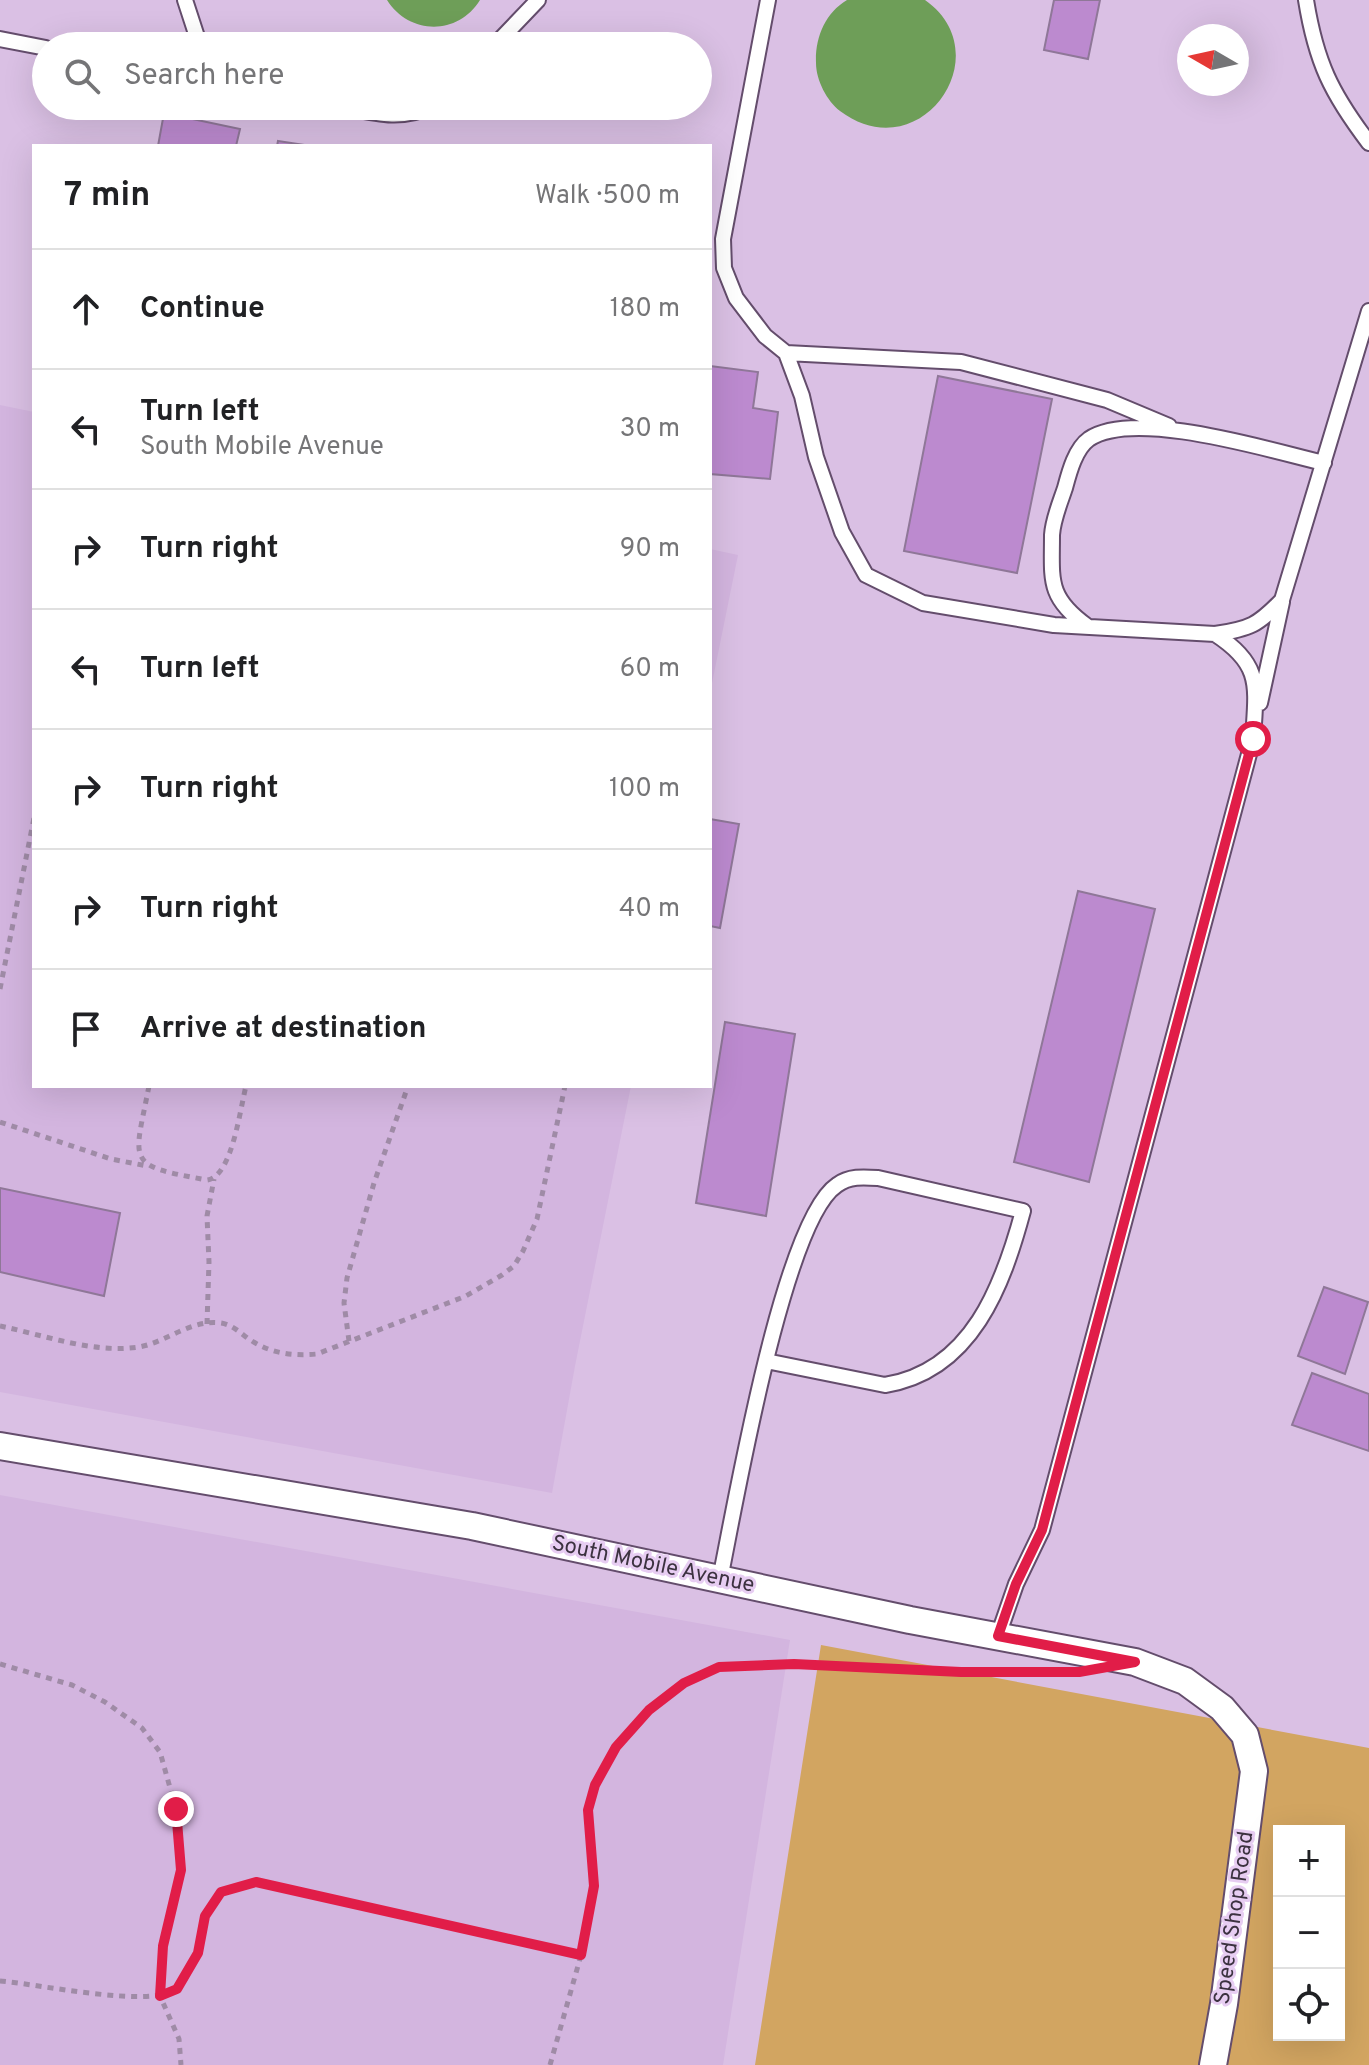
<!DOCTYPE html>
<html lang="en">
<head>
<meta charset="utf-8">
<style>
  body { margin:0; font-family:Overpass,sans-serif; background:#f6f6f6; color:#202124 }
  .controls { position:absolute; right:24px; bottom:24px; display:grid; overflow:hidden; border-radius:0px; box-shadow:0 8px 32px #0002 }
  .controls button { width:72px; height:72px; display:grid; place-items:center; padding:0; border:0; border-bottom:2px solid #e0e0e0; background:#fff; color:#202124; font:40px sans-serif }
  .compass { position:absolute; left:1177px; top:24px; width:72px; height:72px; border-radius:50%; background:#fff; box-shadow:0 8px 32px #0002; rotate:279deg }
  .stop { position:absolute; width:24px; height:24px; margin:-18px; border:6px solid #e11d48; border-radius:50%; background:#fff }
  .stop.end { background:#e11d48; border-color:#fff; box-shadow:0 2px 8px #0008 }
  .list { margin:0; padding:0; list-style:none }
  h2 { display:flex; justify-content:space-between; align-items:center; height:104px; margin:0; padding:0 32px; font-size:34px }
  h2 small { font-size:26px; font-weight:400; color:#757577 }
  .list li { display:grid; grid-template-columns:52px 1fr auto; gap:24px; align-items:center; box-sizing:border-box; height:120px; padding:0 32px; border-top:2px solid #e0e0e0 }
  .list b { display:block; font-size:30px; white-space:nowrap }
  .list p { margin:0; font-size:26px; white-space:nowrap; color:#757577 }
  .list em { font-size:26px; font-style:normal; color:#757577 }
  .icon { flex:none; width:44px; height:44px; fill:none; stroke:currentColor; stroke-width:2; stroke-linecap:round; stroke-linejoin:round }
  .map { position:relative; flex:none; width:1369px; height:2065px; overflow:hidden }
  .search { position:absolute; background:#fff; box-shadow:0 8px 32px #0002; left:32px; top:32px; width:680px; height:88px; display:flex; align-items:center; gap:20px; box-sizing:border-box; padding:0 28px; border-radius:44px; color:#757577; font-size:30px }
  .panel { position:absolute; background:#fff; box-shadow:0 8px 32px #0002; left:32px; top:144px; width:680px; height:944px; border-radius:0px }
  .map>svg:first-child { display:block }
</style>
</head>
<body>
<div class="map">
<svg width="1369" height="2065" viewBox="0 0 1369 2065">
  <rect width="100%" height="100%" fill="#dac0e4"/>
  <path fill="#d3b5df" d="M0 405 34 412V1086H631L575 1366 552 1493 0 1392Z
    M710 549 738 555 710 693Z
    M0 1495 790 1640 723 2065H0Z"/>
  <path fill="#d2a561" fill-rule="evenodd" d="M821 1645 1369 1748V2065H755ZM1279 1831H1339V2035H1279Z"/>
  <path fill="#6e9e58" d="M387 0H480C458 36 409 35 387 0Z
    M847 0H925C1002 54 920 171 840 111 827 101 816 80 816 63 815 38 825 13 847 0Z"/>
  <path fill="#bc8acf" stroke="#8f7798" stroke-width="2" d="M1054 0H1100L1088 59 1044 50Z
    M164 113 240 129 236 146H158Z
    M278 141 311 146H277Z
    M710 366 758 372 753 408 778 412 770 479 710 474Z
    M938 376 1052 399 1017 573 904 551Z
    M710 819 739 824 720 928 710 926Z
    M1078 891 1155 909 1089 1182 1014 1162Z
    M725 1022 795 1034 766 1216 696 1203Z
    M0 1188 120 1213 104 1296 0 1272Z
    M1324 1287 1368 1302 1345 1374 1298 1356Z
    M1312 1373 1369 1394V1451L1292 1425Z"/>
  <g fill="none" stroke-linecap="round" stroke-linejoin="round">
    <defs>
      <path id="service" d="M185 0 200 46
        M768 0 723 239 724 268 736 298 765 336 786 353 802 396 816 457 842 532 866 575 923 603 1054 625 1215 634C1263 665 1256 687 1253 739L1042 1530 1016 1584 998 1636
        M1306 0C1316 62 1331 93 1369 143
        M0 39 46 48
        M494 46 538 0
        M341 106C375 113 399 121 433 106
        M786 353 961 362 1107 400 1169 426
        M1087 626C1047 597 1052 580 1052 535 1053 519 1060 503 1065 488 1069 473 1075 449 1089 439 1135 408 1272 451 1324 463
        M1215 634C1250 629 1258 625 1282 600L1369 311
        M1260 703 1282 602
        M720 1579C735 1507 783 1221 837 1185 849 1176 863 1177 878 1178L1023 1211C1003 1285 972 1371 885 1385L766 1361"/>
      <path id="minor" d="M0 1446 472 1526 910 1620 1135 1662 1185 1681 1222 1708 1245 1735 1254 1771 1224 2004 1213 2065"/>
    </defs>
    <use href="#service" stroke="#644d6c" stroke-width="18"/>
    <use href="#minor" stroke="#644d6c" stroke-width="30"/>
    <path stroke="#9f8ba6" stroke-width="5" stroke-dasharray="6 6" stroke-linecap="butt" d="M0 989 34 818
      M149 1086C134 1164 124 1165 207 1180 232 1177 240 1109 246 1086
      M0 1122 111 1159 147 1166
      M207 1324 209 1262 207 1216 214 1179
      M0 1326C44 1335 94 1354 139 1347 167 1342 191 1319 221 1323 234 1325 242 1335 252 1341 272 1354 295 1356 317 1354L466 1296 502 1275 514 1266 523 1251 537 1219 565 1086
      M349 1341 344 1303 347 1278 374 1183 408 1086
      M0 1664 72 1685 105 1702 142 1728 160 1752 176 1809 181 1870 163 1946 160 1996 179 2039 181 2065
      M0 1981C33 1983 156 2010 178 1988 196 1969 198 1942 205 1919 208 1909 215 1900 221 1892L256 1882 581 1955
      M550 2065 585 1941 594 1886 588 1810 595 1785 616 1747 649 1710 684 1683 719 1667 794 1664 1011 1672"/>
    <use href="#service" stroke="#fff" stroke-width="14"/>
    <use href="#minor" stroke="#fff" stroke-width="26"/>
  </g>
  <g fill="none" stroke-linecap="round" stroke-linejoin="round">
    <path stroke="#e11d48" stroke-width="10" d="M176 1809 181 1870 163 1946 160 1996 177 1989 198 1953 205 1916 221 1892 256 1882 581 1955 594 1886 588 1810 595 1785 616 1747 649 1710 684 1683 719 1667 794 1664 961 1672H1079L1135 1662 998 1636 1016 1584 1042 1530 1253 739"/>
  </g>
  <g text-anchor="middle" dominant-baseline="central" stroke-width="6" stroke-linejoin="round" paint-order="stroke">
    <g font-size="22" fill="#3c3240" stroke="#e7cdf2">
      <text transform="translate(653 1565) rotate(12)">South Mobile Avenue</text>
      <text transform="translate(1235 1918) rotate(-82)">Speed Shop Road</text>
    </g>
  </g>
</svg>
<div class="controls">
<button>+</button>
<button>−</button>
<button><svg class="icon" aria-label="locate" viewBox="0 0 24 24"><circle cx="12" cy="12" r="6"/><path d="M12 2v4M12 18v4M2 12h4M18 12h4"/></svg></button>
</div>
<svg class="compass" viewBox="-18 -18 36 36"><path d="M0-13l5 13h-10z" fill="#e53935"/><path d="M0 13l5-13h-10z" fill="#757577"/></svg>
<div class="stop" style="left:1253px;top:739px"></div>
<div class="stop end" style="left:176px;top:1809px"></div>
<div class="search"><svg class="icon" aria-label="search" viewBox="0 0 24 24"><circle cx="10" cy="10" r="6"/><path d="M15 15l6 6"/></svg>Search here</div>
<section class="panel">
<h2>7 min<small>Walk · 500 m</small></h2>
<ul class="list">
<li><svg class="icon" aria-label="ahead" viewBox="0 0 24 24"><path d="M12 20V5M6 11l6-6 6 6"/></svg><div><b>Continue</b></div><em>180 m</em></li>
<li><svg class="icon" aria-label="left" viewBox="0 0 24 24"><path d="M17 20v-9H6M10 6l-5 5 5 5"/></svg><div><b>Turn left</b><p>South Mobile Avenue</p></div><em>30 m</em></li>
<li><svg class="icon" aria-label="right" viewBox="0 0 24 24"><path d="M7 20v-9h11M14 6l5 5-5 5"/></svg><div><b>Turn right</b></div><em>90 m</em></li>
<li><svg class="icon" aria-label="left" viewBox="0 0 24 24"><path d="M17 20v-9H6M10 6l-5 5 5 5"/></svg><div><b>Turn left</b></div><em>60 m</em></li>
<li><svg class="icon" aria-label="right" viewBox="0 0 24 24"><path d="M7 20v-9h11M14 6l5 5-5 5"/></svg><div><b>Turn right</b></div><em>100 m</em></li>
<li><svg class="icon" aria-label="right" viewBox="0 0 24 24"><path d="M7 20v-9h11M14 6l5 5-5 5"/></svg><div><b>Turn right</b></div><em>40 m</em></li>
<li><svg class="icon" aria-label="arrive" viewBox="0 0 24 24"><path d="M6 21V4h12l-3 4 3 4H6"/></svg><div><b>Arrive at destination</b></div></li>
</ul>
</section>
</div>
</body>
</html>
